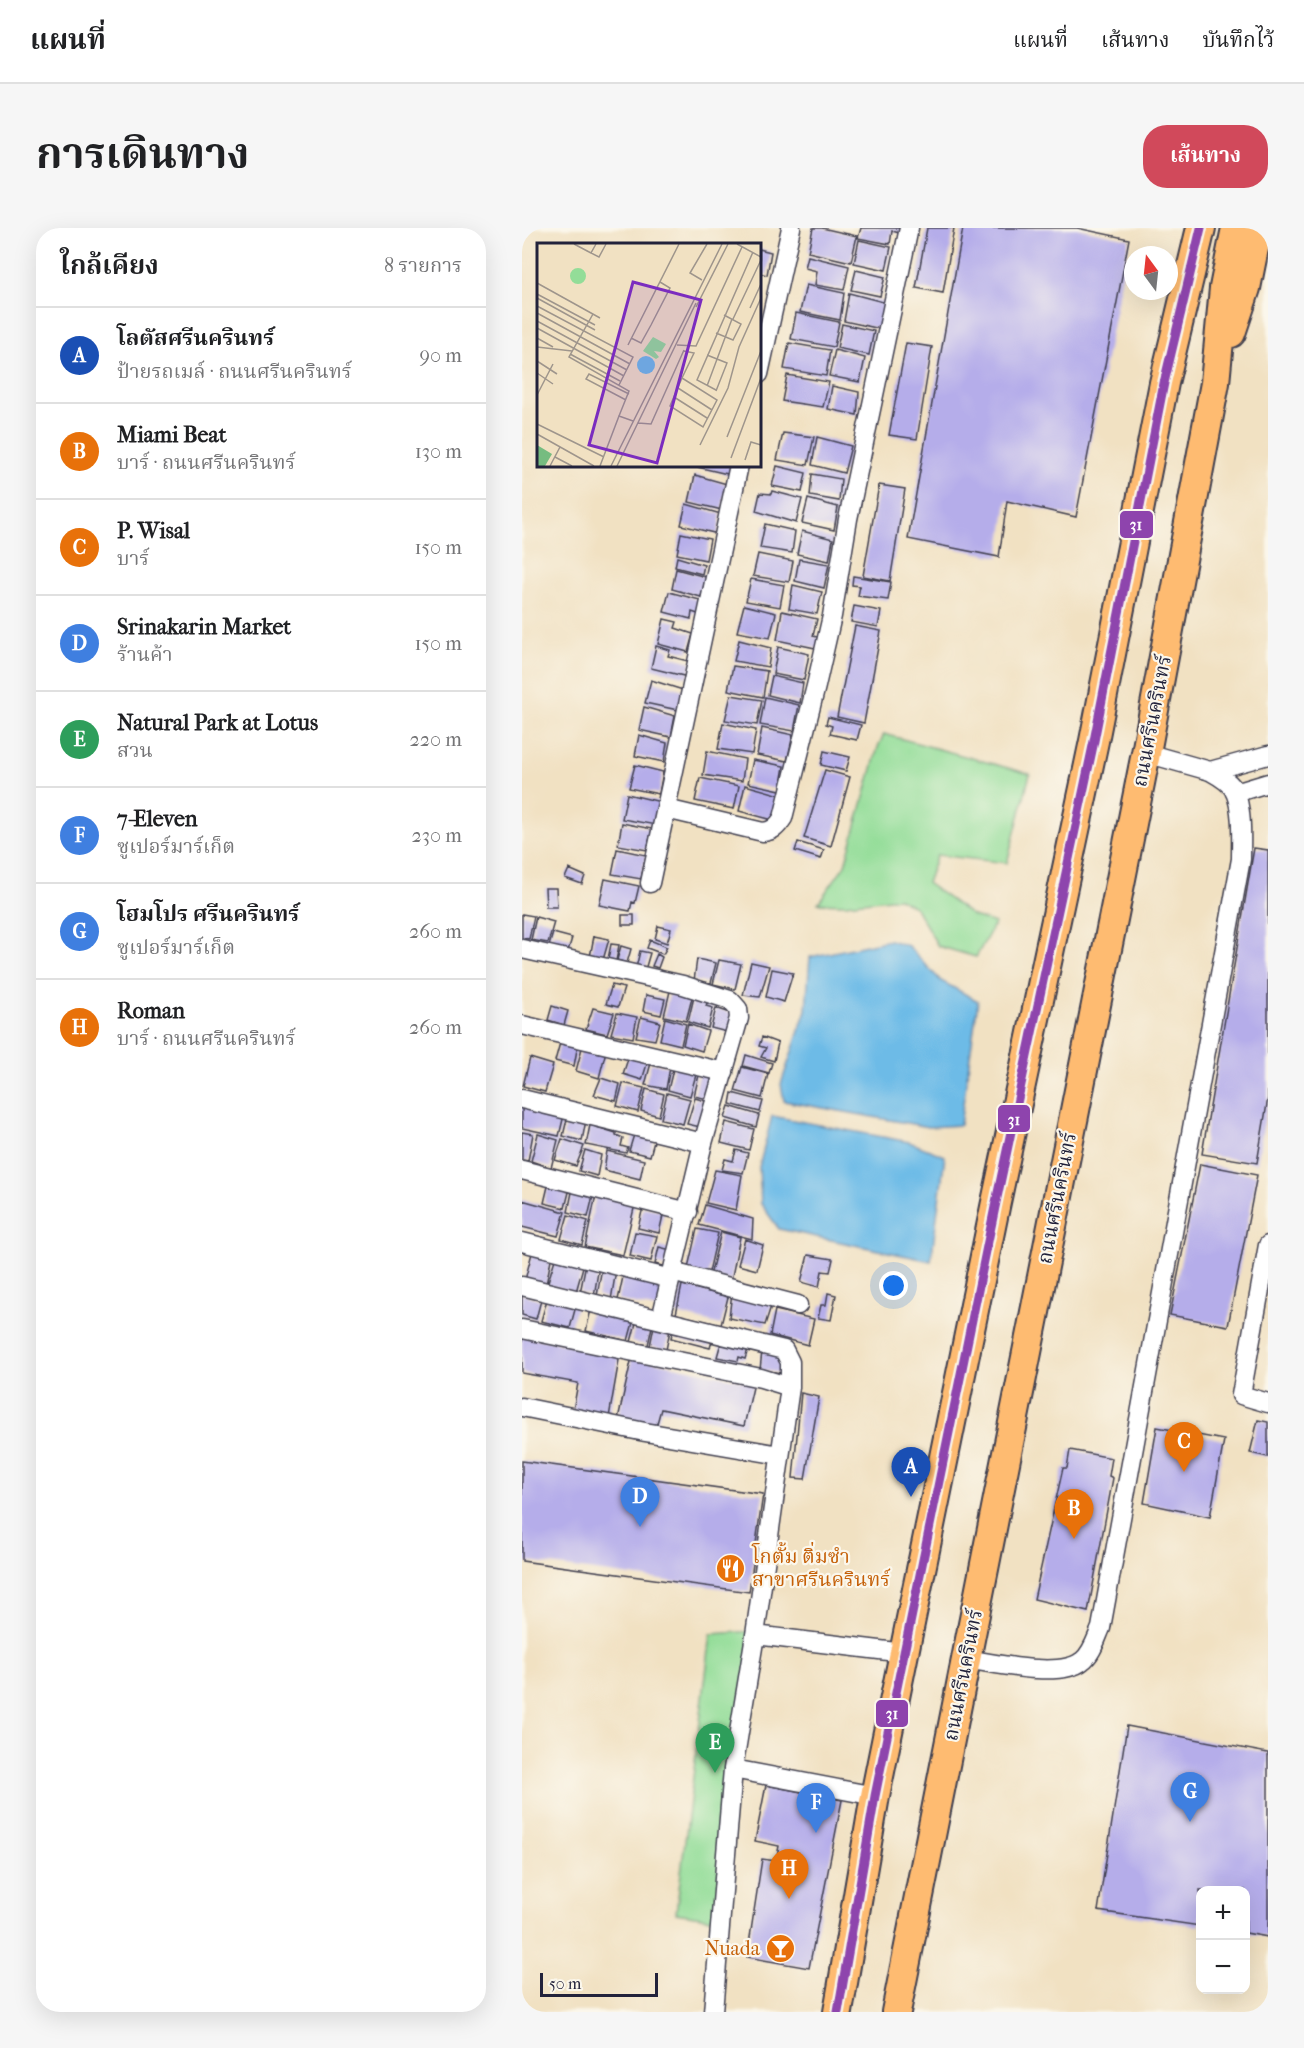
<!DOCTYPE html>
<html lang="th">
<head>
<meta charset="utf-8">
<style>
  body { margin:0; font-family:"IM FELL French Canon","Noto Serif Thai",serif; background:#f6f6f6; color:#202124 }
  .controls { position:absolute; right:18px; bottom:18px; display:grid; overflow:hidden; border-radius:12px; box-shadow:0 6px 24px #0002 }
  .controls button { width:54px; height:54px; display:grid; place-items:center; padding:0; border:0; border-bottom:2px solid #e0e0e0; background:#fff; color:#202124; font:30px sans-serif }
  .compass { position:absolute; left:602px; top:18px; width:54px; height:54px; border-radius:50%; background:#fff; box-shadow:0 6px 24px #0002; rotate:345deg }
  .scale { position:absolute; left:18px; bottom:15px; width:118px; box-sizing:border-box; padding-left:6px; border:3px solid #22223b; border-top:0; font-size:16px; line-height:21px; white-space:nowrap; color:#22223b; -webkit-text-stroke:4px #fbf7ec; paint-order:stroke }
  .you { position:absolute; left:372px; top:1058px; width:21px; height:21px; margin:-15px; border:4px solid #fff; border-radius:50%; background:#1a73e8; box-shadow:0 0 0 9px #1a73e833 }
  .badge { display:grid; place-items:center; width:39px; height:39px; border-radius:50%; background:#d1495b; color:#fff; font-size:20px; font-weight:700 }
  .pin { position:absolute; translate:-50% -50px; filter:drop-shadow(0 2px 3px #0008) }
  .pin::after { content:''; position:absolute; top:32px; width:21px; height:18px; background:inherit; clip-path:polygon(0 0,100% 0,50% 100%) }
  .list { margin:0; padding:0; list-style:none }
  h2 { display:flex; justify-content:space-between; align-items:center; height:78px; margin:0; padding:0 24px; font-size:26px }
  h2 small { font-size:20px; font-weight:400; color:#757577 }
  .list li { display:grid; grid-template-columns:39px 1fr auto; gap:18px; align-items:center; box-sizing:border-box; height:96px; padding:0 24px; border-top:2px solid #e0e0e0 }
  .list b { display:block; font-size:22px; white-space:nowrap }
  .list p { margin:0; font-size:20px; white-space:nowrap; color:#757577 }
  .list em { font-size:20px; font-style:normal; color:#757577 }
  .map { position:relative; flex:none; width:746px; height:1784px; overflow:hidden; border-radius:24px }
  header { display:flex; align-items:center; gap:36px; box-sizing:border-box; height:84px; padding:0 30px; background:#fff; border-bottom:2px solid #e0e0e0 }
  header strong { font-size:28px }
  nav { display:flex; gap:33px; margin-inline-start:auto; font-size:21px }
  .intro { display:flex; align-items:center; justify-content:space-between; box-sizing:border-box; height:144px; padding:0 36px }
  h1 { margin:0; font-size:42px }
  .button { padding:15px 27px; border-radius:24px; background:#d1495b; color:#fff; font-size:21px; font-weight:700 }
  main { display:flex; gap:36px; padding:0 36px }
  aside { flex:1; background:#fff; border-radius:24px; box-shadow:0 6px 24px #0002 }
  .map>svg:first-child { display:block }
</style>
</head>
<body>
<header>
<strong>แผนที่</strong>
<nav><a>แผนที่</a><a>เส้นทาง</a><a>บันทึกไว้</a></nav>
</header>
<div class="intro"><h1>การเดินทาง</h1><a class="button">เส้นทาง</a></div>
<main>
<aside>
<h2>ใกล้เคียง<small>8 รายการ</small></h2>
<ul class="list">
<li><span class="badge" style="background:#1a4fb4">A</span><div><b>โลตัสศรีนครินทร์</b><p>ป้ายรถเมล์ · ถนนศรีนครินทร์</p></div><em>90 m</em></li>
<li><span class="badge" style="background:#e8710a">B</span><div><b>Miami Beat</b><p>บาร์ · ถนนศรีนครินทร์</p></div><em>130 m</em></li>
<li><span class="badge" style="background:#e8710a">C</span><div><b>P. Wisal</b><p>บาร์</p></div><em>150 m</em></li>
<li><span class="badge" style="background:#3f7fe0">D</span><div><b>Srinakarin Market</b><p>ร้านค้า</p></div><em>150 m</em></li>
<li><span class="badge" style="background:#2e9e5b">E</span><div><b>Natural Park at Lotus</b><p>สวน</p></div><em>220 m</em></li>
<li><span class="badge" style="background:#3f7fe0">F</span><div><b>7-Eleven</b><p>ซูเปอร์มาร์เก็ต</p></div><em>230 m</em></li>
<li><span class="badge" style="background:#3f7fe0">G</span><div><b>โฮมโปร ศรีนครินทร์</b><p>ซูเปอร์มาร์เก็ต</p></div><em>260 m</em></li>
<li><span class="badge" style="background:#e8710a">H</span><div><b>Roman</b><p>บาร์ · ถนนศรีนครินทร์</p></div><em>260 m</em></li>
</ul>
</aside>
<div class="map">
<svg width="746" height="1784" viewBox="0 0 746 1784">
  <rect width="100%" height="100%" fill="#fbf7ec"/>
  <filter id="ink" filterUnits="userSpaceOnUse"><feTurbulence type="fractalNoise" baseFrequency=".0167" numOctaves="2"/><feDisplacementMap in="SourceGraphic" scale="12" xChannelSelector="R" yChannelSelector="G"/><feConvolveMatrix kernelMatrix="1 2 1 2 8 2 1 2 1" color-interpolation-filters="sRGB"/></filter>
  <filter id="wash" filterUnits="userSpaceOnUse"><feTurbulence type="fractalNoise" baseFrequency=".008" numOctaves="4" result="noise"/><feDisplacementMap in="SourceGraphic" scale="24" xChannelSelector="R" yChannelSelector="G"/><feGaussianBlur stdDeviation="1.35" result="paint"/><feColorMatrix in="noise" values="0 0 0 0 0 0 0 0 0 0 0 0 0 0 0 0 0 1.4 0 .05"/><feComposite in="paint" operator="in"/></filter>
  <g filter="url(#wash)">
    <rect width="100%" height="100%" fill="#f1e1c2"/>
    <path fill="#93dd98" stroke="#5a806a" stroke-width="1.5" d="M362 506 508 546 485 635 415 627 405 655 451 688 473 695 454 729 416 718 394 680 377 670 323 676 296 675 323 637 356 519Z
      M232 1403 198 1692 154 1685 189 1406Z"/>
    <path fill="#6dbbe7" stroke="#486e91" stroke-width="1.5" d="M368 712 386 718 419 753 456 773 438 897 407 899 262 873 259 856 284 782 288 729Z
      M250 888 387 914 423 928 409 1033 257 1001 239 976 237 939Z"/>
    <g id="blocks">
      <path fill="#b5adea" d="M291 0H300L335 8 329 34 286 24Z
        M339 0H382L381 6 370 3 368 16 336 10Z
        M405 0H432L421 65 394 60Z
        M441 0H555L607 11 554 289 485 273 477 329 386 311Z
        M337 12 369 19 364 42 332 35Z
        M237 21 249 24 245 47 237 45Z
        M286 28 327 38 322 62 293 57 295 43 283 40Z
        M334 42 363 49 358 68 329 62Z
        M284 57 322 65 318 92 278 84Z
        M327 65 365 75 359 101 322 93Z
        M274 85 317 94 312 119 269 111Z
        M320 96 352 103 347 127 315 120Z
        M267 115 308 122 304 148 262 141Z
        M384 115 410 119 395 211 367 207Z
        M313 122 343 130 338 154 307 148Z
        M265 147 307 154 301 179 260 173Z
        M310 158 337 164 335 187 306 181Z
        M261 205 292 209 286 237 255 232Z
        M295 209 329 218 322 245 290 237Z
        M175 237H212L210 247 175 239Z
        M255 238 284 245 280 264 250 258Z
        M290 246 319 251 317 273 288 268Z
        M173 247 205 256 200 282 167 274Z
        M357 257 383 261 368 353 341 348Z
        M250 263 280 271 274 295 234 283 238 265 249 266Z
        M286 271 316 279 312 302 280 295Z
        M164 276 199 286 196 306 159 297Z
        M243 296 273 303 270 325 238 320Z
        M280 303 311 311 307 333 275 326Z
        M159 305 188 311 184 332 155 326Z
        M236 326 271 333 267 354 231 348Z
        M155 329 182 337 180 346 153 339Z
        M277 331 307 336 302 360 273 353Z
        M154 341 184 349 179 369 150 361Z
        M331 348 369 354 366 372 336 368 338 358 330 357Z
        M229 351 262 357 258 379 224 373Z
        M271 357 300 364 295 386 267 381Z
        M147 364 182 373 179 387 170 384 169 391 142 384Z
        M222 377 254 385 248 410 215 404Z
        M332 378 359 383 356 399 329 394Z
        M260 383 295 391 291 408 299 410 298 421 255 412Z
        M142 391 155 394 153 400 171 406 166 424 136 416Z
        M333 398 359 403 342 495 315 489Z
        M217 412 249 420 246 439 212 433Z
        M134 418 148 422 146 428 170 434 166 449 129 440Z
        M256 419 287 426 282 452 251 446Z
        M211 438 245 443 241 469 206 462Z
        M250 448 281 455 278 475 246 467Z
        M129 452 161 462 156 482 123 475Z
        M209 467 240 472 235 497 203 492Z
        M243 469 277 477 272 503 238 497Z
        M122 479 153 488 149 509 117 502Z
        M306 489 339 497 335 512 308 506 310 498 304 496Z
        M201 495 234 502 230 526 196 521Z
        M240 500 271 507 265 533 235 527Z
        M117 507 145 515 142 534 113 528Z
        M185 523 223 531 220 553 181 547Z
        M302 523 328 529 324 543 299 537Z
        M231 532 262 538 260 550 266 552 263 563 226 555Z
        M113 537 141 544 137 566 107 560Z
        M303 542 328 549 309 618 282 610Z
        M178 550 217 558 212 581 173 573Z
        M223 557 262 568 255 593 217 583Z
        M105 566 139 574 134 597 100 591Z
        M100 595 130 601 125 622 96 617Z
        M276 614 302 622 299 631 273 623Z
        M732 620 746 622V870L735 935 680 926Z
        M95 621 124 627 119 651 90 646Z
        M47 641 63 648 60 656 43 650Z
        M83 651 117 658 113 675 110 674 108 683 77 677Z
        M23 660H34L35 679H24Z
        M0 686 12 688 7 711 0 710Z
        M100 687H112V697H100Z
        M14 689 32 694 26 715 9 712Z
        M136 698 149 701 145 715 133 711Z
        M31 705 50 710 46 723 27 718Z
        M72 708 87 711 81 732 68 729Z
        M128 712 145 719 141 726 125 720Z
        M89 716 97 717 94 733 86 731Z
        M99 718 109 721 105 735 95 732Z
        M118 723 128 725 123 742 114 740Z
        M135 726 140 729 136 740 130 738Z
        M175 731 194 735 189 755 172 753Z
        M197 732 219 736 213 761 191 756Z
        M229 734 247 738 238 769 221 767Z
        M250 741 271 745 262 774 244 769Z
        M90 757 102 760 96 779 84 776Z
        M149 759 171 766 164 793 142 788Z
        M124 767 143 771 139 787 121 783Z
        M172 769 186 772 184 778 191 780 186 800 166 794Z
        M30 778 46 783 42 797 26 792Z
        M71 780 92 785 85 806 64 801Z
        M194 780 214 787 209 805 189 800Z
        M95 785 115 789 111 810 89 806Z
        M119 789 138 794 133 812 114 809Z
        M143 790 164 796 159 817 138 812Z
        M166 796 186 803 180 823 161 817Z
        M240 809 256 815 252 833 239 829 244 820 237 818Z
        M39 811 56 816 52 838 33 833Z
        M61 816 84 823 77 850 54 843Z
        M224 827 250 835 247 845 221 838Z
        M107 828 126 833 120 852 101 846Z
        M8 830 31 837 23 864 1 858Z
        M129 835 148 839 144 861 123 857Z
        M152 837 175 843 168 868 146 862Z
        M220 839 246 846 240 870 213 863Z
        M178 843 198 848 191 872 172 868Z
        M79 850 98 856 94 873 72 867Z
        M101 855 122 860 116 884 95 878Z
        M124 861 142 866 137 888 119 883Z
        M145 865 168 871 161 896 139 891Z
        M210 865 241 873 238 884 208 876Z
        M173 870 190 875 183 900 165 896Z
        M0 876 42 887 37 908 0 900Z
        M207 878 237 887 234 899 203 890Z
        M46 887 64 892 60 913 41 908Z
        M204 894 232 901 227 922 199 915Z
        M68 897 94 905V907L101 910 99 918 106 920 104 925 64 917Z
        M114 900 134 906 128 928 107 923Z
        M0 904 11 906 6 933 0 932Z
        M16 906 36 912 29 940 9 933Z
        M40 911 62 918 54 938 33 932Z
        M63 922 79 927 75 948 57 943Z
        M214 922 226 925 221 945 200 942 203 931 211 933Z
        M85 923 122 932 118 951 82 942Z
        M678 936 735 947 706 1098 648 1087Z
        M193 942 220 947 214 982 184 975Z
        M27 954 48 960 43 980 22 975Z
        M51 959 72 964 66 989 46 984Z
        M74 967 113 976 101 1027 63 1019Z
        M0 972 43 984 36 1008 0 999Z
        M183 977 231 991 230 1011 177 997Z
        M121 979 142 983 137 1005 116 1000Z
        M46 987 66 993 60 1017 39 1011Z
        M175 1001 196 1005 186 1048 165 1044Z
        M113 1004 135 1008 129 1033 108 1028Z
        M199 1004 218 1009 209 1053 188 1048Z
        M223 1011 241 1017 235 1042 216 1037Z
        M137 1019 149 1022 144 1039 133 1036Z
        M11 1021 30 1026 24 1057 3 1052Z
        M286 1027 311 1031 308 1044 300 1043 297 1059 279 1054Z
        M34 1028 62 1035 54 1064 25 1057Z
        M64 1035 77 1038 72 1068 58 1065Z
        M80 1039 94 1042 89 1072 75 1068Z
        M102 1044 144 1055 138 1082 96 1072Z
        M160 1057 206 1069 199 1097 154 1086Z
        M210 1064 250 1075 243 1097 207 1090Z
        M306 1065 314 1067 309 1092 296 1090 299 1077H304Z
        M0 1066 19 1072 14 1091 0 1087Z
        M26 1068 54 1078 48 1100 19 1093Z
        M70 1077 113 1087 106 1113 64 1103Z
        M253 1082 292 1091 286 1117 248 1107Z
        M115 1091 131 1094 126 1117 109 1114Z
        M133 1093 149 1097 144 1122 128 1118Z
        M152 1096 192 1106 188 1120 149 1110Z
        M0 1108 98 1126 86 1195 50 1188 56 1155 0 1145Z
        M200 1111 227 1118 223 1131 217 1129 216 1133 195 1129Z
        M240 1123 263 1127 260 1145 238 1142Z
        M110 1129 232 1155 222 1198 139 1181 134 1199 96 1191Z
        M279 1165 297 1169 283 1251 271 1250Z
        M736 1192 746 1194V1229L728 1225Z
        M635 1199 702 1212 688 1289 622 1275Z
        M548 1222 590 1230 587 1248 591 1250 566 1384 512 1371 541 1240H545Z
        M0 1233 241 1266 227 1364 0 1333Z
        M605 1498 746 1525V1709L724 1705 723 1662H678V1698L576 1683Z
        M244 1557 320 1572 287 1740 225 1729 240 1631 254 1633 257 1618 233 1613Z"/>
    </g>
  </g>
  <g filter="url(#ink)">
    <use href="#blocks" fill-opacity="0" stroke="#413f4f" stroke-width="1.5"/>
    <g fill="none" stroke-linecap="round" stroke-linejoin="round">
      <defs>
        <path id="minor" d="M237 146 269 0
          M624 525 688 543 746 527
          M713 565 746 555
          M144 581 241 604C251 603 255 599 261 590L294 458 310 388 326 291 387 0
          M128 655 217 237
          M0 721 161 757 208 772 216 781 217 790 181 915 139 1091
          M0 797 202 844
          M0 871 181 915
          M0 942 166 984
          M0 1014 149 1051
          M746 1017 719 1167 746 1175
          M150 1044 276 1077
          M0 1058 262 1122 268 1134V1159L233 1407
          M0 1101 239 1150 268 1159
          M0 1179 123 1204 258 1227
          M444 1431C471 1435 538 1451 560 1433 570 1426 574 1411 579 1400L719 631C719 612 721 583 713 564 709 554 697 548 688 543
          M211 1541 353 1568
          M191 1784 211 1541 233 1407 382 1425"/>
        <path id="primary" d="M709 105 724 60 736 0
          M316 1784 353 1568 382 1425 473 979 572 513 642 155 679 0
          M374 1784 624 525 693 155 702 60 714 0"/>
      </defs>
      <use href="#minor" stroke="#413f4f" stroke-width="21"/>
      <use href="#primary" stroke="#413f4f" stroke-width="32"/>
      <use href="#minor" stroke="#fff" stroke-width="18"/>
      <use href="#primary" stroke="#febb71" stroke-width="28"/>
      <defs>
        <path id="bus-1" d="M316 1784 353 1568 382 1425 473 979 572 513 642 155 679 0"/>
      </defs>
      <use href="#bus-1" stroke="#fbf7ec" stroke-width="14"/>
      <use href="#bus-1" stroke="#8e44ad" stroke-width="9"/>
    </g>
  </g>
  <defs>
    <symbol id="restaurant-disc" viewBox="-11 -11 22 22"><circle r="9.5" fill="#e8710a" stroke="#fbf7ec"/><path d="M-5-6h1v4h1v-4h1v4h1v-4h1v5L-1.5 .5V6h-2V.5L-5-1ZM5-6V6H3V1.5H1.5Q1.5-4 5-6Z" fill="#fff"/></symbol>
    <symbol id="bar-disc" viewBox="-11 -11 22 22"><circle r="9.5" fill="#e8710a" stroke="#fbf7ec"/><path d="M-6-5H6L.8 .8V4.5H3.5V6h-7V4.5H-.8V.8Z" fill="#fff"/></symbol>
  </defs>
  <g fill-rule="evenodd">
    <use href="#restaurant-disc" x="192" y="1324" width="33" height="33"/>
    <use href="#bar-disc" x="242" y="1704" width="33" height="33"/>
  </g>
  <g text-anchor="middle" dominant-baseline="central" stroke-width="4.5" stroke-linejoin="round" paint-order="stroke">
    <g font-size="20" fill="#22223b" stroke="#fbf7ec">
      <text transform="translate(630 493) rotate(-79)">ถนนศรีนครินทร์</text>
      <text transform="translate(535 970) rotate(-79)">ถนนศรีนครินทร์</text>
      <text transform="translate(441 1447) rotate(-79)">ถนนศรีนครินทร์</text>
    </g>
    <g font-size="20" fill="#c56008" stroke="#fbf7ec" text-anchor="start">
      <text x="230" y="1328">โกตั้ม ติ่มซำ<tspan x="230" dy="23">สาขาศรีนครินทร์</tspan></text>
      <text x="238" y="1720" text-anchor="end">Nuada</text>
    </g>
  </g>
  <g transform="translate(15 15)">
    <rect width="224" height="224" fill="#f1e1c2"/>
    <path d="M33 33a8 8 0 1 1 16 0a8 8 0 1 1-16 0ZM116 94 129 101 124 109 117 108 122 114 119 116 106 108Z" fill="#93dd98"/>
    <path d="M0 202 15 211 8 223H0Z" fill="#76bc80"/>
    <path d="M100 122a9 9 0 1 1 18 0a9 9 0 1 1-18 0Z" fill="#6dbbe7"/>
    <path fill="none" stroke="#9e958c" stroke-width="1.5" d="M37 1 54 10M59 1 54 10 62 14 69 1M200 1 224 14M165 37 153 30 170 1M0 40 63 75M0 51 58 82M0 55 58 87M0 63 96 114 82 142M159 64 191 1M213 65 224 41M0 70 93 121M56 71 32 114 92 148 82 173M196 76 224 17M0 78 90 127M0 85 87 133M179 90 196 97 204 81 187 72M0 95 16 104M94 95 104 100 114 82 133 45 123 39M91 102 142 1M140 102 159 103 205 4M0 104 35 108M33 111 83 138M170 112 190 120 179 148M0 118 20 131M0 130 16 141M145 135 180 157 166 184 133 163 145 135 157 110 147 108M170 143 195 76M141 145 175 167M179 147 160 137 216 9M0 152 16 121M137 154 170 175M89 157 49 136 52 131 92 151M101 180 114 181 147 107M0 181 67 214M0 191 57 223M190 194 224 108M163 202 191 145 202 104 224 55M18 214 35 223M194 215 224 135M208 217 214 199 224 202M13 223 23 204M63 223 82 173 96 178M74 223 185 1M80 223 159 60"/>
    <path fill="#7b2cbf" fill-opacity="0.15" stroke="#7b2cbf" stroke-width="3" d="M96 39 164 57 120 220 52 202Z"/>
    <rect width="224" height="224" fill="none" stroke="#22223b" stroke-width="3"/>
  </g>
  <g stroke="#fbf7ec" stroke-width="2">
    <rect x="597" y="282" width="35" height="29" rx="6" fill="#8e44ad"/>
    <rect x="475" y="876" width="34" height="29" rx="6" fill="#8e44ad"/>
    <rect x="353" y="1471" width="34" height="29" rx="6" fill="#8e44ad"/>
  </g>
  <g font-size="16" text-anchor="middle" font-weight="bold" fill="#fff">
    <text x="614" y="302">31</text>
    <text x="492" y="897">31</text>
    <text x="370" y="1491">31</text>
  </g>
</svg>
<div class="controls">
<button>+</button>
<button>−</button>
</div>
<svg class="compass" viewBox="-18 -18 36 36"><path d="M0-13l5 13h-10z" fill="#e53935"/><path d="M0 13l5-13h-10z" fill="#757577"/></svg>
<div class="scale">50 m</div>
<div class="you"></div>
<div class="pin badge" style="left:389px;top:1269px;background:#1a4fb4">A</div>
<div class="pin badge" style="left:552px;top:1311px;background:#e8710a">B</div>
<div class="pin badge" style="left:662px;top:1244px;background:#e8710a">C</div>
<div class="pin badge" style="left:118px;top:1299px;background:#3f7fe0">D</div>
<div class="pin badge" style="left:193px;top:1545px;background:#2e9e5b">E</div>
<div class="pin badge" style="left:294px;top:1605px;background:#3f7fe0">F</div>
<div class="pin badge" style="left:668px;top:1594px;background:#3f7fe0">G</div>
<div class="pin badge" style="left:267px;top:1671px;background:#e8710a">H</div>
</div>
</main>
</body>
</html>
